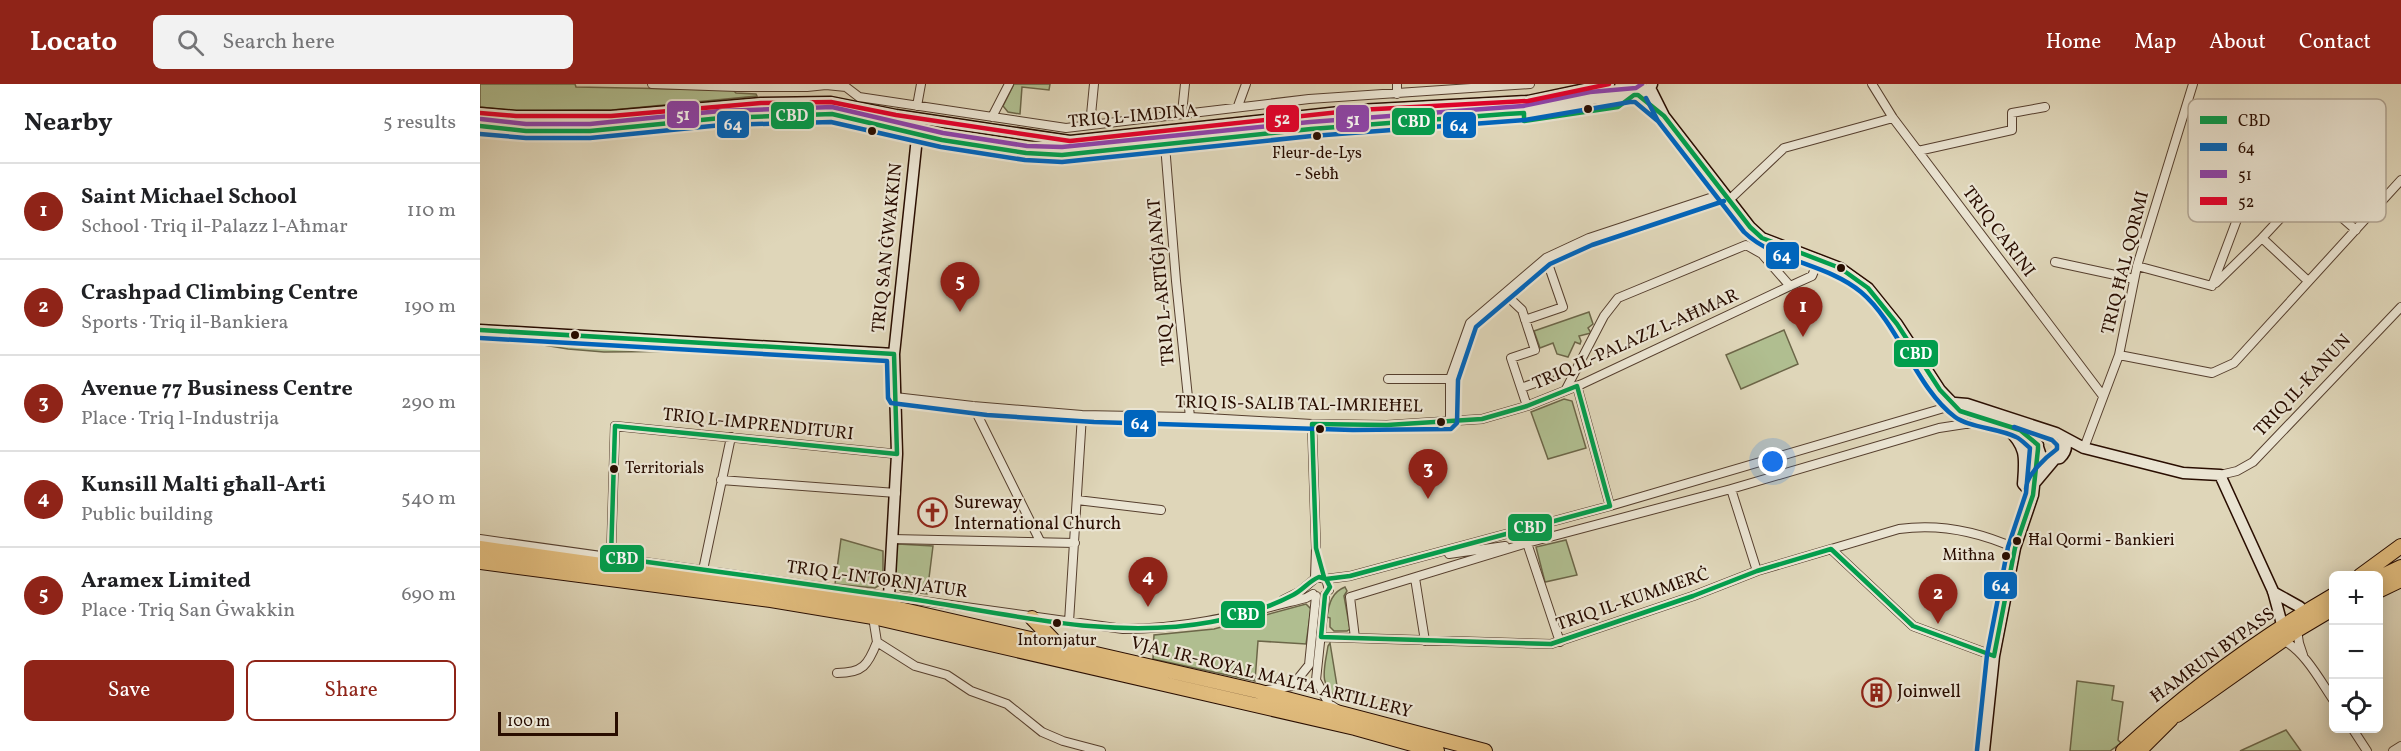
<!DOCTYPE html>
<html lang="en">
<head>
<meta charset="utf-8">
<style>
  body { margin:0; font-family:Vollkorn,serif; background:#f2f2f2; color:#202124 }
  .controls { position:absolute; right:18px; bottom:18px; display:grid; overflow:hidden; border-radius:9px; box-shadow:0 3px 15px #0003 }
  .controls button { width:54px; height:54px; display:grid; place-items:center; padding:0; border:0; border-bottom:2px solid #e0e0e0; background:#fff; color:#202124; font:30px sans-serif }
  .scale { position:absolute; left:18px; bottom:15px; width:120px; box-sizing:border-box; padding-left:6px; border:3px solid #290d00; border-top:0; font-size:16px; line-height:21px; white-space:nowrap; color:#290d00; -webkit-text-stroke:4px #eae4d2; paint-order:stroke }
  .you { position:absolute; left:1293px; top:378px; width:21px; height:21px; margin:-15px; border:4px solid #fff; border-radius:50%; background:#1a73e8; box-shadow:0 0 0 9px #1a73e833 }
  .badge { display:grid; place-items:center; width:39px; height:39px; border-radius:50%; background:#8f2418; color:#fff; font-size:20px; font-weight:700 }
  .pin { position:absolute; translate:-50% -50px; filter:drop-shadow(0 2px 3px #0008) }
  .pin::after { content:''; position:absolute; top:32px; width:21px; height:18px; background:inherit; clip-path:polygon(0 0,100% 0,50% 100%) }
  .list { margin:0; padding:0; list-style:none }
  h2 { display:flex; justify-content:space-between; align-items:center; height:78px; margin:0; padding:0 24px; font-size:26px }
  h2 small { font-size:20px; font-weight:400; color:#757577 }
  .list li { display:grid; grid-template-columns:39px 1fr auto; gap:18px; align-items:center; box-sizing:border-box; height:96px; padding:0 24px; border-top:2px solid #e0e0e0 }
  .list b { display:block; font-size:22px; white-space:nowrap }
  .list p { margin:0; font-size:20px; white-space:nowrap; color:#757577 }
  .list em { font-size:20px; font-style:normal; color:#757577 }
  .actions { display:flex; gap:12px; padding:18px 24px }
  .actions a { flex:1; padding:14px 0; border:2px solid #8f2418; border-radius:9px; text-align:center; font-size:21px; color:#8f2418 }
  .actions .main { background:#8f2418; color:#fff }
  .icon { flex:none; width:33px; height:33px; fill:none; stroke:currentColor; stroke-width:2; stroke-linecap:round; stroke-linejoin:round }
  .map { position:relative; flex:none; width:1921px; height:667px; overflow:hidden }
  header { display:flex; align-items:center; gap:36px; box-sizing:border-box; height:84px; padding:0 30px; background:#8f2418; color:#fff }
  header strong { font-size:28px }
  nav { display:flex; gap:33px; margin-inline-start:auto; font-size:21px }
  .search { width:420px; height:54px; background:#f2f2f2; display:flex; align-items:center; gap:15px; box-sizing:border-box; padding:0 21px; border-radius:9px; color:#757577; font-size:22px }
  main { display:flex }
  aside { flex:1; background:#fff }
  .map>svg:first-child { display:block }
</style>
</head>
<body>
<header>
<strong>Locato</strong>
<div class="search"><svg class="icon" aria-label="search" viewBox="0 0 24 24"><circle cx="10" cy="10" r="6"/><path d="M15 15l6 6"/></svg>Search here</div>
<nav><a>Home</a><a>Map</a><a>About</a><a>Contact</a></nav>
</header>
<main>
<aside>
<h2>Nearby<small>5 results</small></h2>
<ul class="list">
<li><span class="badge">1</span><div><b>Saint Michael School</b><p>School · Triq il-Palazz l-Aħmar</p></div><em>110 m</em></li>
<li><span class="badge">2</span><div><b>Crashpad Climbing Centre</b><p>Sports · Triq il-Bankiera</p></div><em>190 m</em></li>
<li><span class="badge">3</span><div><b>Avenue 77 Business Centre</b><p>Place · Triq l-Industrija</p></div><em>290 m</em></li>
<li><span class="badge">4</span><div><b>Kunsill Malti għall-Arti</b><p>Public building</p></div><em>540 m</em></li>
<li><span class="badge">5</span><div><b>Aramex Limited</b><p>Place · Triq San Ġwakkin</p></div><em>690 m</em></li>
</ul>
<div class="actions"><a class="main">Save</a><a>Share</a></div>
</aside>
<div class="map">
<svg width="1921" height="667" viewBox="0 0 1921 667">
  <rect width="100%" height="100%" fill="#dfd6b9"/>
  <filter id="stains"><feTurbulence type="fractalNoise" baseFrequency=".00333" numOctaves="4"/><feColorMatrix values="0 0 0 0 .2 0 0 0 0 .09 0 0 0 0 .02 0 0 0 .5 -.17"/></filter>
  <radialGradient id="worn" r=".72"><stop offset=".6" stop-color="#630" stop-opacity="0"/><stop offset="1" stop-color="#630" stop-opacity=".3"/></radialGradient>
  <path fill="#b0be90" stroke="#6c6648" stroke-width="1.5" d="M0 0H95L96 3 253 6 256 9 276 10 277 12 132 26 36 27 0 23Z
    M534 0H570L569 6 542 3 540 30 528 28 523 22Z
    M1109 228 1113 240 1108 244 1111 249 1099 252 1101 257 1100 260 1095 258 1088 273 1077 270 1073 259 1060 264 1054 247Z
    M1304 246 1318 280 1261 305 1246 271Z
    M22 253 242 264 234 267 124 268 88 265 21 254Z
    M1084 315 1092 317 1106 364 1068 375 1051 328Z
    M361 455 403 467V499L395 504 355 500Z
    M1086 456 1097 491 1065 498 1056 463Z
    M418 460 453 462 447 510 421 507 412 499 414 466Z
    M865 503 867 507 864 512 870 545 867 547H854L850 543V534L847 533C849 519 852 508 865 503Z
    M826 520 831 525 826 560 778 557 775 597 673 575 674 551 734 545Z
    M850 559 859 614C837 603 845 582 848 562Z
    M1597 597 1634 602 1632 616 1643 618 1638 656 1641 659 1630 667H1590Z
    M1806 646 1821 667H1760Z"/>
  <g fill="none" stroke-linecap="round" stroke-linejoin="round">
    <defs>
      <path id="street" d="M172 0 257 3H327L346 1 366 3 379 13 586 44 829 15 1050 0
        M917 0V10
        M1392 0 1413 34 1623 312
        M437 22 441 0
        M758 22 766 0
        M702 29 705 0
        M512 33 529 0
        M610 41 614 0
        M685 61 696 197 710 333
        M1438 67 1532 46V29L1565 23
        M1828 104 1876 146
        M1248 117 1304 64 1413 34
        M1782 154 1828 197
        M1575 178 1654 195
        M1657 182 1732 202
        M1736 199 1782 154 1866 64 1893 28
        M1732 202 1776 85 1798 81 1816 52 1881 44
        M1025 210 1042 226 1055 266 1031 274 1047 322
        M1045 236 1083 223 1066 174
        M1639 271 1732 289 1754 279 1921 96
        M908 295H970
        M1097 302 1130 422
        M1041 304 1069 294
        M1085 307 1124 232 1138 214 1266 161 1282 170 1310 202
        M415 313 493 322 602 331 710 333 832 340 907 341 1002 335 1047 322 1102 300 1310 202 1332 192 1339 175
        M493 322 560 457
        M970 338V295L990 239 1066 174 1109 154 1242 110
        M832 340 836 464 835 494
        M1604 364 1639 271 1657 182 1713 0
        M1740 391 1757 387 1773 378 1921 223
        M241 396 416 409
        M1251 405 1277 487
        M597 416 681 426
        M0 455 643 545C709 545 762 530 826 514L833 510
        M412 455 595 459
        M1047 459 1080 558
        M1351 465 1433 542 1514 572
        M969 470 1025 462
        M131 473 135 342 417 370
        M223 486 251 353
        M935 494 945 557
        M846 495 870 492 1130 422 1464 324 1471 316
        M845 511 836 596 849 620 857 625
        M803 516 819 508 837 493 846 495 849 506
        M393 533 397 558 435 582 467 591 491 607 527 620 562 648 583 657 621 667
        M589 538 602 331
        M1817 546 1819 559 1823 571
        M841 553 1071 560 1213 512 1277 487 1419 445C1460 439 1497 447 1535 464
        M875 554 870 513 1047 459 1251 405 1459 344 1485 340H1512
        M1803 556C1826 569 1839 595 1854 617
        M357 589C383 589 388 581 397 558
        M787 606 812 602 829 581 836 512
        M1872 644 1887 667
        M1913 667 1921 662"/>
      <path id="secondary" d="M1170 4 1184 32 1270 143 1282 154 1360 184 1388 204 1417 240 1460 306 1480 327 1540 346 1558 361
        M0 29 36 32H131L281 19 351 18 416 31 590 57 878 26 1048 17 1129 0
        M0 42 46 47H110L241 34 352 30 462 56 546 69 582 71 831 45 1044 29 1112 15 1158 11 1170 4 1172 0
        M0 246 414 270
        M1475 319 1487 320 1576 349 1604 364 1703 389 1740 391 1793 507 1803 544
        M1527 344C1547 364 1545 373 1543 400L1553 411
        M1558 363 1561 372 1567 376 1580 374C1587 367 1588 360 1581 352
        M1553 401 1574 376
        M1793 508 1820 523
        M409 512 417 370 414 270 438 44
        M1504 667 1514 572 1535 464 1553 411 1558 365"/>
      <path id="highway" d="M0 464 393 519 777 607 1005 667
        M0 478 291 516 393 533 875 644 957 667
        M1880 492 1921 462
        M1898 494 1921 483
        M1898 507 1921 496
        M552 534 579 562
        M1697 631 1817 546 1854 524
        M1643 667C1707 608 1778 555 1854 511
        M1659 667 1691 635"/>
    </defs>
    <use href="#street" stroke="#563f2e" stroke-width="10"/>
    <use href="#secondary" stroke="#290d00" stroke-width="13"/>
    <use href="#highway" stroke="#290d00" stroke-width="16"/>
    <use href="#street" stroke="#eae4d2" stroke-width="8"/>
    <use href="#secondary" stroke="#eae4d2" stroke-width="10"/>
    <use href="#highway" stroke="#e0bb7c" stroke-width="14"/>
    <defs>
      <path id="bus-1" d="M0 42 46 47H110L241 34 352 30 462 56 546 69 582 71 831 45 1026 30 1044 29V37L1138 23 1154 11H1158L1184 32 1270 143 1282 154 1360 184 1388 204 1417 240 1460 306 1480 327 1540 346 1558 361V365L1553 411 1535 464 1514 572 1433 542 1351 465 1277 487 1213 512 1071 560 841 553 845 511 850 503 846 495 839 493C829 497 823 506 813 511 788 524 759 533 731 538 634 556 533 531 438 516 336 501 233 487 131 473L135 342 417 370 414 270 0 246
        M844 493 836 464 832 340 907 341 1002 335 1047 322 1097 302 1130 422 870 492 846 495"/>
      <path id="bus-2" d="M1166 14 1178 37 1264 148C1295 178 1346 179 1381 208 1419 240 1436 304 1475 333 1490 344 1519 344 1536 353 1541 355 1546 361 1550 364L1546 409 1528 463 1507 571 1497 666
        M0 50 46 54H110L242 41 351 38 461 63 545 76 582 78 832 52 1045 36 1150 18H1155L1179 38
        M0 254 407 277 408 314 411 319 507 331 614 338 873 346 971 345 977 339 978 296 996 243 1070 180 1112 161 1244 117
        M1534 343 1572 356 1577 361V365C1566 373 1546 391 1546 405"/>
      <path id="bus-3" d="M1 35 46 40H110L240 27 352 23 463 49 547 62 582 63 830 38 1043 22 1110 8 1156 4 1162 0"/>
      <path id="bus-4" d="M0 29 36 32H131L281 19 351 18 416 31 590 57 878 26 1048 17 1129 0"/>
    </defs>
    <use href="#bus-1" stroke="#eae4d2" stroke-width="9"/>
    <use href="#bus-2" stroke="#eae4d2" stroke-width="9"/>
    <use href="#bus-3" stroke="#eae4d2" stroke-width="9"/>
    <use href="#bus-4" stroke="#eae4d2" stroke-width="9"/>
    <use href="#bus-1" stroke="#029e4d" stroke-width="4.5"/>
    <use href="#bus-2" stroke="#0065bd" stroke-width="4.5"/>
    <use href="#bus-3" stroke="#8e44ad" stroke-width="4.5"/>
    <use href="#bus-4" stroke="#e4002b" stroke-width="4.5"/>
  </g>
  <defs>
    <symbol id="church-ring" viewBox="-11 -11 22 22"><circle r="9.5" fill="#eae4d2" stroke="#8f2418" stroke-width="1.5"/><path d="M-1.2-6h2.4v3.5h3.3v2.4h-3.3V6h-2.4V-.1h-3.3v-2.4h3.3Z" fill="#8f2418"/></symbol>
    <symbol id="building-ring" viewBox="-11 -11 22 22"><circle r="9.5" fill="#eae4d2" stroke="#8f2418" stroke-width="1.5"/><path d="M-4-6H4V6H1V3H-1V6H-4ZM-2.5-4.3h1.7v1.8h-1.7ZM.8-4.3h1.7v1.8H.8ZM-2.5-1h1.7V.8h-1.7ZM.8-1h1.7V.8H.8Z" fill="#8f2418"/></symbol>
  </defs>
  <g fill-rule="evenodd">
    <use href="#church-ring" x="436" y="412" width="33" height="33"/>
    <use href="#building-ring" x="1380" y="592" width="33" height="33"/>
  </g>
  <g fill="#290d00" stroke="#eae4d2" stroke-width="2">
    <circle cx="1108" cy="25" r="5"/>
    <circle cx="392" cy="47" r="5"/>
    <circle cx="837" cy="52" r="5"/>
    <circle cx="1361" cy="184" r="5"/>
    <circle cx="95" cy="251" r="5"/>
    <circle cx="961" cy="338" r="5"/>
    <circle cx="840" cy="345" r="5"/>
    <circle cx="134" cy="385" r="5"/>
    <circle cx="1537" cy="457" r="5"/>
    <circle cx="1526" cy="472" r="5"/>
    <circle cx="577" cy="539" r="5"/>
  </g>
  <g text-anchor="middle" dominant-baseline="central" stroke-width="4.5" stroke-linejoin="round" paint-order="stroke">
    <g font-size="16" fill="#290d00" stroke="#eae4d2">
      <text x="837" y="70">Fleur-de-Lys<tspan x="837" dy="21">- Sebħ</tspan></text>
      <text x="145" y="385" text-anchor="start">Territorials</text>
      <text x="1548" y="457" text-anchor="start">Ħal Qormi - Bankieri</text>
      <text x="1515" y="472" text-anchor="end">Mitħna</text>
      <text x="577" y="557">Intornjatur</text>
    </g>
    <g font-size="18" fill="#290d00" stroke="#eae4d2">
      <text transform="translate(653 33) rotate(-5)">TRIQ L-IMDINA</text>
      <text transform="translate(1518 148) rotate(53)">TRIQ CARINI</text>
      <text transform="translate(408 164) rotate(-84)">TRIQ SAN ĠWAKKIN</text>
      <text transform="translate(1646 179) rotate(-76)">TRIQ ĦAL QORMI</text>
      <text transform="translate(682 198) rotate(-95)">TRIQ L-ARTIĠJANAT</text>
      <text transform="translate(1156 256) rotate(-24)">TRIQ IL-PALAZZ L-AĦMAR</text>
      <text transform="translate(1823 302) rotate(-47)">TRIQ IL-KANUN</text>
      <text transform="translate(819 321) rotate(1)">TRIQ IS-SALIB TAL-IMRIEĦEL</text>
      <text transform="translate(278 341) rotate(6)">TRIQ L-IMPRENDITURI</text>
      <text transform="translate(397 496) rotate(8)">TRIQ L-INTORNJATUR</text>
      <text transform="translate(1153 516) rotate(-19)">TRIQ IL-KUMMERĊ</text>
      <text transform="translate(1733 572) rotate(-36)">ĦAMRUN BYPASS</text>
      <text transform="translate(791 594) rotate(14)">VJAL IR-ROYAL MALTA ARTILLERY</text>
    </g>
    <g font-size="18" fill="#290d00" stroke="#eae4d2" text-anchor="start">
      <text x="474" y="419">Sureway<tspan x="474" dy="21">International Church</tspan></text>
      <text x="1417" y="608">Joinwell</text>
    </g>
  </g>
  <rect x="1708" y="15" width="198" height="123" rx="9" fill="#eae4d2" stroke="#b0a493" stroke-width="1.5"/>
  <rect x="1720" y="32" width="27" height="8" fill="#029e4d"/>
  <rect x="1720" y="59" width="27" height="8" fill="#0065bd"/>
  <rect x="1720" y="86" width="27" height="8" fill="#8e44ad"/>
  <rect x="1720" y="113" width="27" height="8" fill="#e4002b"/>
  <g font-size="16" fill="#290d00">
    <text x="1758" y="42">CBD</text>
    <text x="1758" y="69">64</text>
    <text x="1758" y="96">51</text>
    <text x="1758" y="123">52</text>
  </g>
  <g stroke="#eae4d2" stroke-width="2">
    <rect x="186" y="16" width="34" height="29" rx="6" fill="#8e44ad"/>
    <rect x="290" y="17" width="45" height="29" rx="6" fill="#029e4d"/>
    <rect x="785" y="20" width="35" height="29" rx="6" fill="#e4002b"/>
    <rect x="855" y="20" width="35" height="29" rx="6" fill="#8e44ad"/>
    <rect x="911" y="23" width="45" height="29" rx="6" fill="#029e4d"/>
    <rect x="236" y="26" width="34" height="29" rx="6" fill="#0065bd"/>
    <rect x="962" y="27" width="35" height="28" rx="6" fill="#0065bd"/>
    <rect x="1285" y="157" width="35" height="29" rx="6" fill="#0065bd"/>
    <rect x="1413" y="255" width="46" height="29" rx="6" fill="#029e4d"/>
    <rect x="643" y="325" width="34" height="29" rx="6" fill="#0065bd"/>
    <rect x="1027" y="429" width="46" height="29" rx="6" fill="#029e4d"/>
    <rect x="119" y="460" width="46" height="29" rx="6" fill="#029e4d"/>
    <rect x="1503" y="487" width="35" height="29" rx="6" fill="#0065bd"/>
    <rect x="740" y="516" width="46" height="29" rx="6" fill="#029e4d"/>
  </g>
  <g font-size="16" text-anchor="middle" font-weight="bold" fill="#fff">
    <text x="203" y="36">51</text>
    <text x="312" y="37">CBD</text>
    <text x="802" y="40">52</text>
    <text x="873" y="41">51</text>
    <text x="934" y="43">CBD</text>
    <text x="253" y="46">64</text>
    <text x="979" y="47">64</text>
    <text x="1302" y="177">64</text>
    <text x="1436" y="275">CBD</text>
    <text x="660" y="345">64</text>
    <text x="1050" y="449">CBD</text>
    <text x="142" y="480">CBD</text>
    <text x="1521" y="507">64</text>
    <text x="763" y="536">CBD</text>
  </g>
  <rect width="100%" height="100%" filter="url(#stains)"/>
  <rect width="100%" height="100%" fill="url(#worn)"/>
</svg>
<div class="controls">
<button>+</button>
<button>−</button>
<button><svg class="icon" aria-label="locate" viewBox="0 0 24 24"><circle cx="12" cy="12" r="6"/><path d="M12 2v4M12 18v4M2 12h4M18 12h4"/></svg></button>
</div>
<div class="scale">100 m</div>
<div class="you"></div>
<div class="pin badge" style="left:1323px;top:253px">1</div>
<div class="pin badge" style="left:1458px;top:540px">2</div>
<div class="pin badge" style="left:948px;top:415px">3</div>
<div class="pin badge" style="left:668px;top:523px">4</div>
<div class="pin badge" style="left:480px;top:228px">5</div>
</div>
</main>
</body>
</html>
